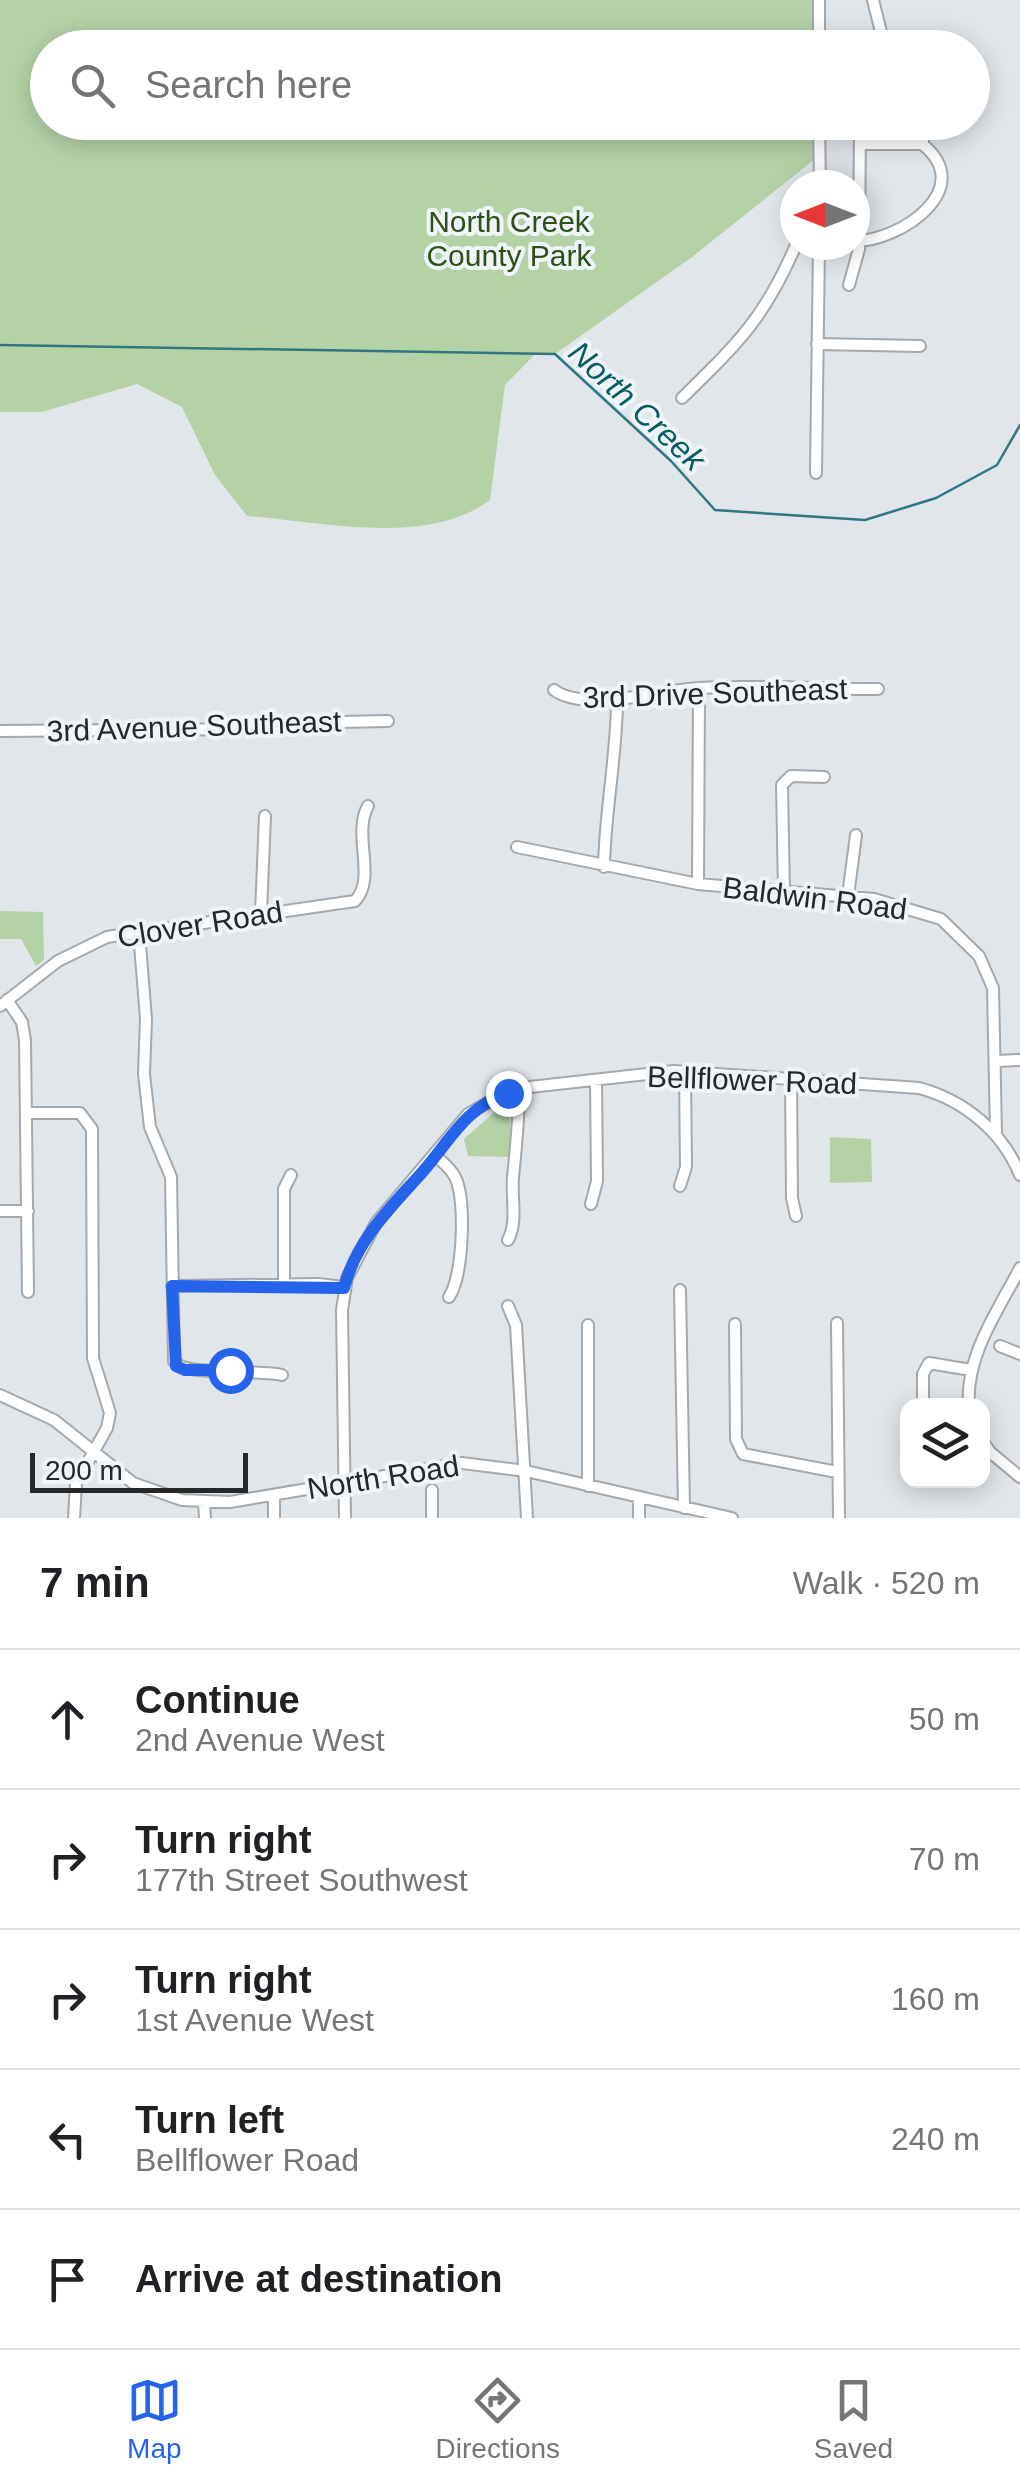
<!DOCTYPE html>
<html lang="en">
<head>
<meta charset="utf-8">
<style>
  body { margin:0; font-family:Helvetica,sans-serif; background:#f6f6f6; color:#202124 }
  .controls { position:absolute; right:30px; bottom:30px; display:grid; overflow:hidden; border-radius:20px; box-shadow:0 5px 25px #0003 }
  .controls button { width:90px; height:90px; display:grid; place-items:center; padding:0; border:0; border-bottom:2px solid #e0e0e0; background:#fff; color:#202124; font:50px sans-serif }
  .compass { position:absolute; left:780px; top:170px; width:90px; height:90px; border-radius:50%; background:#fff; box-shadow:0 5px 25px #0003; rotate:270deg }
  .scale { position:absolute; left:30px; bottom:25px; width:218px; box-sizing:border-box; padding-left:10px; border:5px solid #252728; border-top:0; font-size:28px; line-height:35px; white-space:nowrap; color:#252728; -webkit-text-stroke:8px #eef4f8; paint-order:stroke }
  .stop { position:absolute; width:30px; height:30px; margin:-22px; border:8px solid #2563eb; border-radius:50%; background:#fff }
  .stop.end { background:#2563eb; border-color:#fff; box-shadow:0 2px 10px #0008 }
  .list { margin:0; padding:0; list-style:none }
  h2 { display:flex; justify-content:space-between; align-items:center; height:130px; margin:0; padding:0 40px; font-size:42px }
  h2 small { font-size:32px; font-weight:400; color:#757577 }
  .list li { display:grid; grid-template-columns:65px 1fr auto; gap:30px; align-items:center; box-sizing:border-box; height:140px; padding:0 40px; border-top:2px solid #e0e0e0 }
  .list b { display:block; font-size:38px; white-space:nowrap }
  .list p { margin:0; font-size:32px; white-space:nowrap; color:#757577 }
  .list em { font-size:32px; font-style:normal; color:#757577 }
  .icon { flex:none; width:55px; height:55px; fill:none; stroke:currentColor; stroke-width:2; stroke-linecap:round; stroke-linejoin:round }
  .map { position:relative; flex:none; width:1020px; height:1518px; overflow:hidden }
  .search { position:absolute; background:#fff; box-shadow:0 5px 25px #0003; left:30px; right:30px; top:30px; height:110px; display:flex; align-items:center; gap:25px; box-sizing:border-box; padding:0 35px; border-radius:55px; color:#757577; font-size:38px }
  .sheet { height:830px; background:#fff }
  nav { display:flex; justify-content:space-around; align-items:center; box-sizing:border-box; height:140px; border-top:2px solid #e0e0e0; background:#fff; font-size:28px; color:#757577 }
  nav a { display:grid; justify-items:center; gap:5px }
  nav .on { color:#2563eb }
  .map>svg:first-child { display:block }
</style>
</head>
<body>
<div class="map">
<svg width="1020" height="1518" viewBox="0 0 1020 1518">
  <rect width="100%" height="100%" fill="#e1e6eb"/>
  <path fill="#b5d2a7" d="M0 0H820V47L48 48V122L820 123V155L692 257 555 354H535L505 385 490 500C427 547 322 522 247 516L215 475 182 407 137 384 42 412H0Z
    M0 911 43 912 44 960 36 966 21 939H0Z
    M505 1103 510 1106V1157L468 1156 464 1139Z
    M830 1137 871 1139 872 1182 830 1183Z"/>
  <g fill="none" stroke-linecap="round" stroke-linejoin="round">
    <path stroke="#307782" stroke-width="2.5" d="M0 345 555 354 671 461 715 510 865 520 936 498 997 465 1020 425"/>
    <defs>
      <path id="minor" d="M873 0 885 48
        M819 48V0
        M819 122 820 185
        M923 122V145
        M855 241C901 241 978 188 922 144H860
        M849 285 859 249 860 122
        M817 344 920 346
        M682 398C738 343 764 319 796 245
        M816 473 819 245
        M554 690C585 713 662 690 699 688 758 685 819 689 878 689
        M0 731 268 729 290 723 388 721
        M517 847 698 884 874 899 941 919 979 956 993 988 996 1133
        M604 867C605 810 617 755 617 699
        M698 884 699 688
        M784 893 782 785 791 776 824 777
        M848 896 856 835
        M261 912 265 816
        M139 932 146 1019 144 1074 150 1127 171 1177 174 1361C183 1377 258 1369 282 1375
        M7 1000 22 1022 25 1040 28 1292
        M0 1006 58 961 107 937 355 901C377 878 352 834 368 806
        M997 1061 1020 1060
        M791 1079 792 1198 796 1216
        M26 1113H80L92 1129 93 1358 110 1413 107 1428 76 1483 74 1518
        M435 1155C442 1162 452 1169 456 1179 466 1203 463 1277 449 1297
        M680 1186 686 1167 685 1072
        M591 1204 597 1181 596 1080
        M0 1211H28
        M508 1240C518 1221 511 1198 513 1177 516 1148 519 1120 519 1090
        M284 1284V1189L291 1175
        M172 1286 318 1284 344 1287
        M680 1290 684 1508
        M508 1306 516 1325 527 1518
        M837 1323 839 1518
        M735 1324 736 1439 743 1454 837 1472
        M588 1325V1486
        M1000 1346 1020 1354
        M0 1395 54 1420 133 1483 182 1500 230 1502 462 1463 526 1471 732 1518
        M923 1406V1374L929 1363 971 1370
        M969 1406C965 1356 998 1311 1020 1268
        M982 1440 990 1452 1020 1477
        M432 1490V1518
        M274 1495V1518
        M639 1498V1518
        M204 1503 205 1518
        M345 1518 342 1310 347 1278 376 1223 468 1114 499 1096 530 1087 674 1071 919 1088C964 1100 1003 1132 1020 1175"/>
    </defs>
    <use href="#minor" stroke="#a4a9ad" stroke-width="14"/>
    <use href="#minor" stroke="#fff" stroke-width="10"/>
  </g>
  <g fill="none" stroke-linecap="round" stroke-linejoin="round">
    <path stroke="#2563eb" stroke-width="12" d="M230 1370H185L176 1366 172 1286 344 1288C356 1242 387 1211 418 1177 448 1145 463 1108 508 1093"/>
  </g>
  <g text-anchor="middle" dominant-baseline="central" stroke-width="8" stroke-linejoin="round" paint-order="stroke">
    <g font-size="30" fill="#2c5114" stroke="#eef4f8">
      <text x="509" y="221">North Creek<tspan x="509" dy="34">County Park</tspan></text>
    </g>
    <g font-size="30" fill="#252728" stroke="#eef4f8">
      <text transform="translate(715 693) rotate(-2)">3rd Drive Southeast</text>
      <text transform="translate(194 726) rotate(-2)">3rd Avenue Southeast</text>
      <text transform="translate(815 898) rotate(7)">Baldwin Road</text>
      <text transform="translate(200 924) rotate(-9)">Clover Road</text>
      <text transform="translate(752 1080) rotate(2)">Bellflower Road</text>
      <text transform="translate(383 1477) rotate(-9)">North Road</text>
    </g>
    <g font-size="32" font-style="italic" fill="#055c67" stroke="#eef4f8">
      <text transform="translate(637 406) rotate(43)">North Creek</text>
    </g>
  </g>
</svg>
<div class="controls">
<button><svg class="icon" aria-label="layers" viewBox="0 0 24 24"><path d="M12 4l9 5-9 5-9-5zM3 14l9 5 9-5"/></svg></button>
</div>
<svg class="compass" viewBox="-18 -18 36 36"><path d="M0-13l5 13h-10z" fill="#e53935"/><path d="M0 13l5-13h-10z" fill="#757577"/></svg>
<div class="scale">200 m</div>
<div class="stop" style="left:230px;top:1370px"></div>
<div class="stop end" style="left:508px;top:1093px"></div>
<div class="search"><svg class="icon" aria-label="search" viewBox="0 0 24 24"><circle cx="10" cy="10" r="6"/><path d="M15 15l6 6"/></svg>Search here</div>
</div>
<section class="sheet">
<h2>7 min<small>Walk · 520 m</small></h2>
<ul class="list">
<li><svg class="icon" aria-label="ahead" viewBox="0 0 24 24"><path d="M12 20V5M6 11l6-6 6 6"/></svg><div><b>Continue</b><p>2nd Avenue West</p></div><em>50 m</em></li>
<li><svg class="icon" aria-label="right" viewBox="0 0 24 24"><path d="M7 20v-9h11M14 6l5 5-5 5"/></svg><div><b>Turn right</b><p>177th Street Southwest</p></div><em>70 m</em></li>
<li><svg class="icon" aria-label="right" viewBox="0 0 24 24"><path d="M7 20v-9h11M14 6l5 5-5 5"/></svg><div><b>Turn right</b><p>1st Avenue West</p></div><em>160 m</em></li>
<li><svg class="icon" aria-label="left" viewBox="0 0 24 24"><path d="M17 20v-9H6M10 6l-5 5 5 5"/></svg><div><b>Turn left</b><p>Bellflower Road</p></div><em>240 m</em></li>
<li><svg class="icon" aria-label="arrive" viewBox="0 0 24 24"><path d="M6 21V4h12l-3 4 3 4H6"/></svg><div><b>Arrive at destination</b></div></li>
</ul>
</section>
<nav>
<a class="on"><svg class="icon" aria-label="map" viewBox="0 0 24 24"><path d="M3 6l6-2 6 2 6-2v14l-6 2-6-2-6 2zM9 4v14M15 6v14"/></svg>Map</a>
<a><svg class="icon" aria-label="directions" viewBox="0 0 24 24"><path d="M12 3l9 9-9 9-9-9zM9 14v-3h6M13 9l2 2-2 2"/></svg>Directions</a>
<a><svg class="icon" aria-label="saved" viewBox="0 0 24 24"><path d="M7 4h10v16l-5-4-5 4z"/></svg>Saved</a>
</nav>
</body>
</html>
